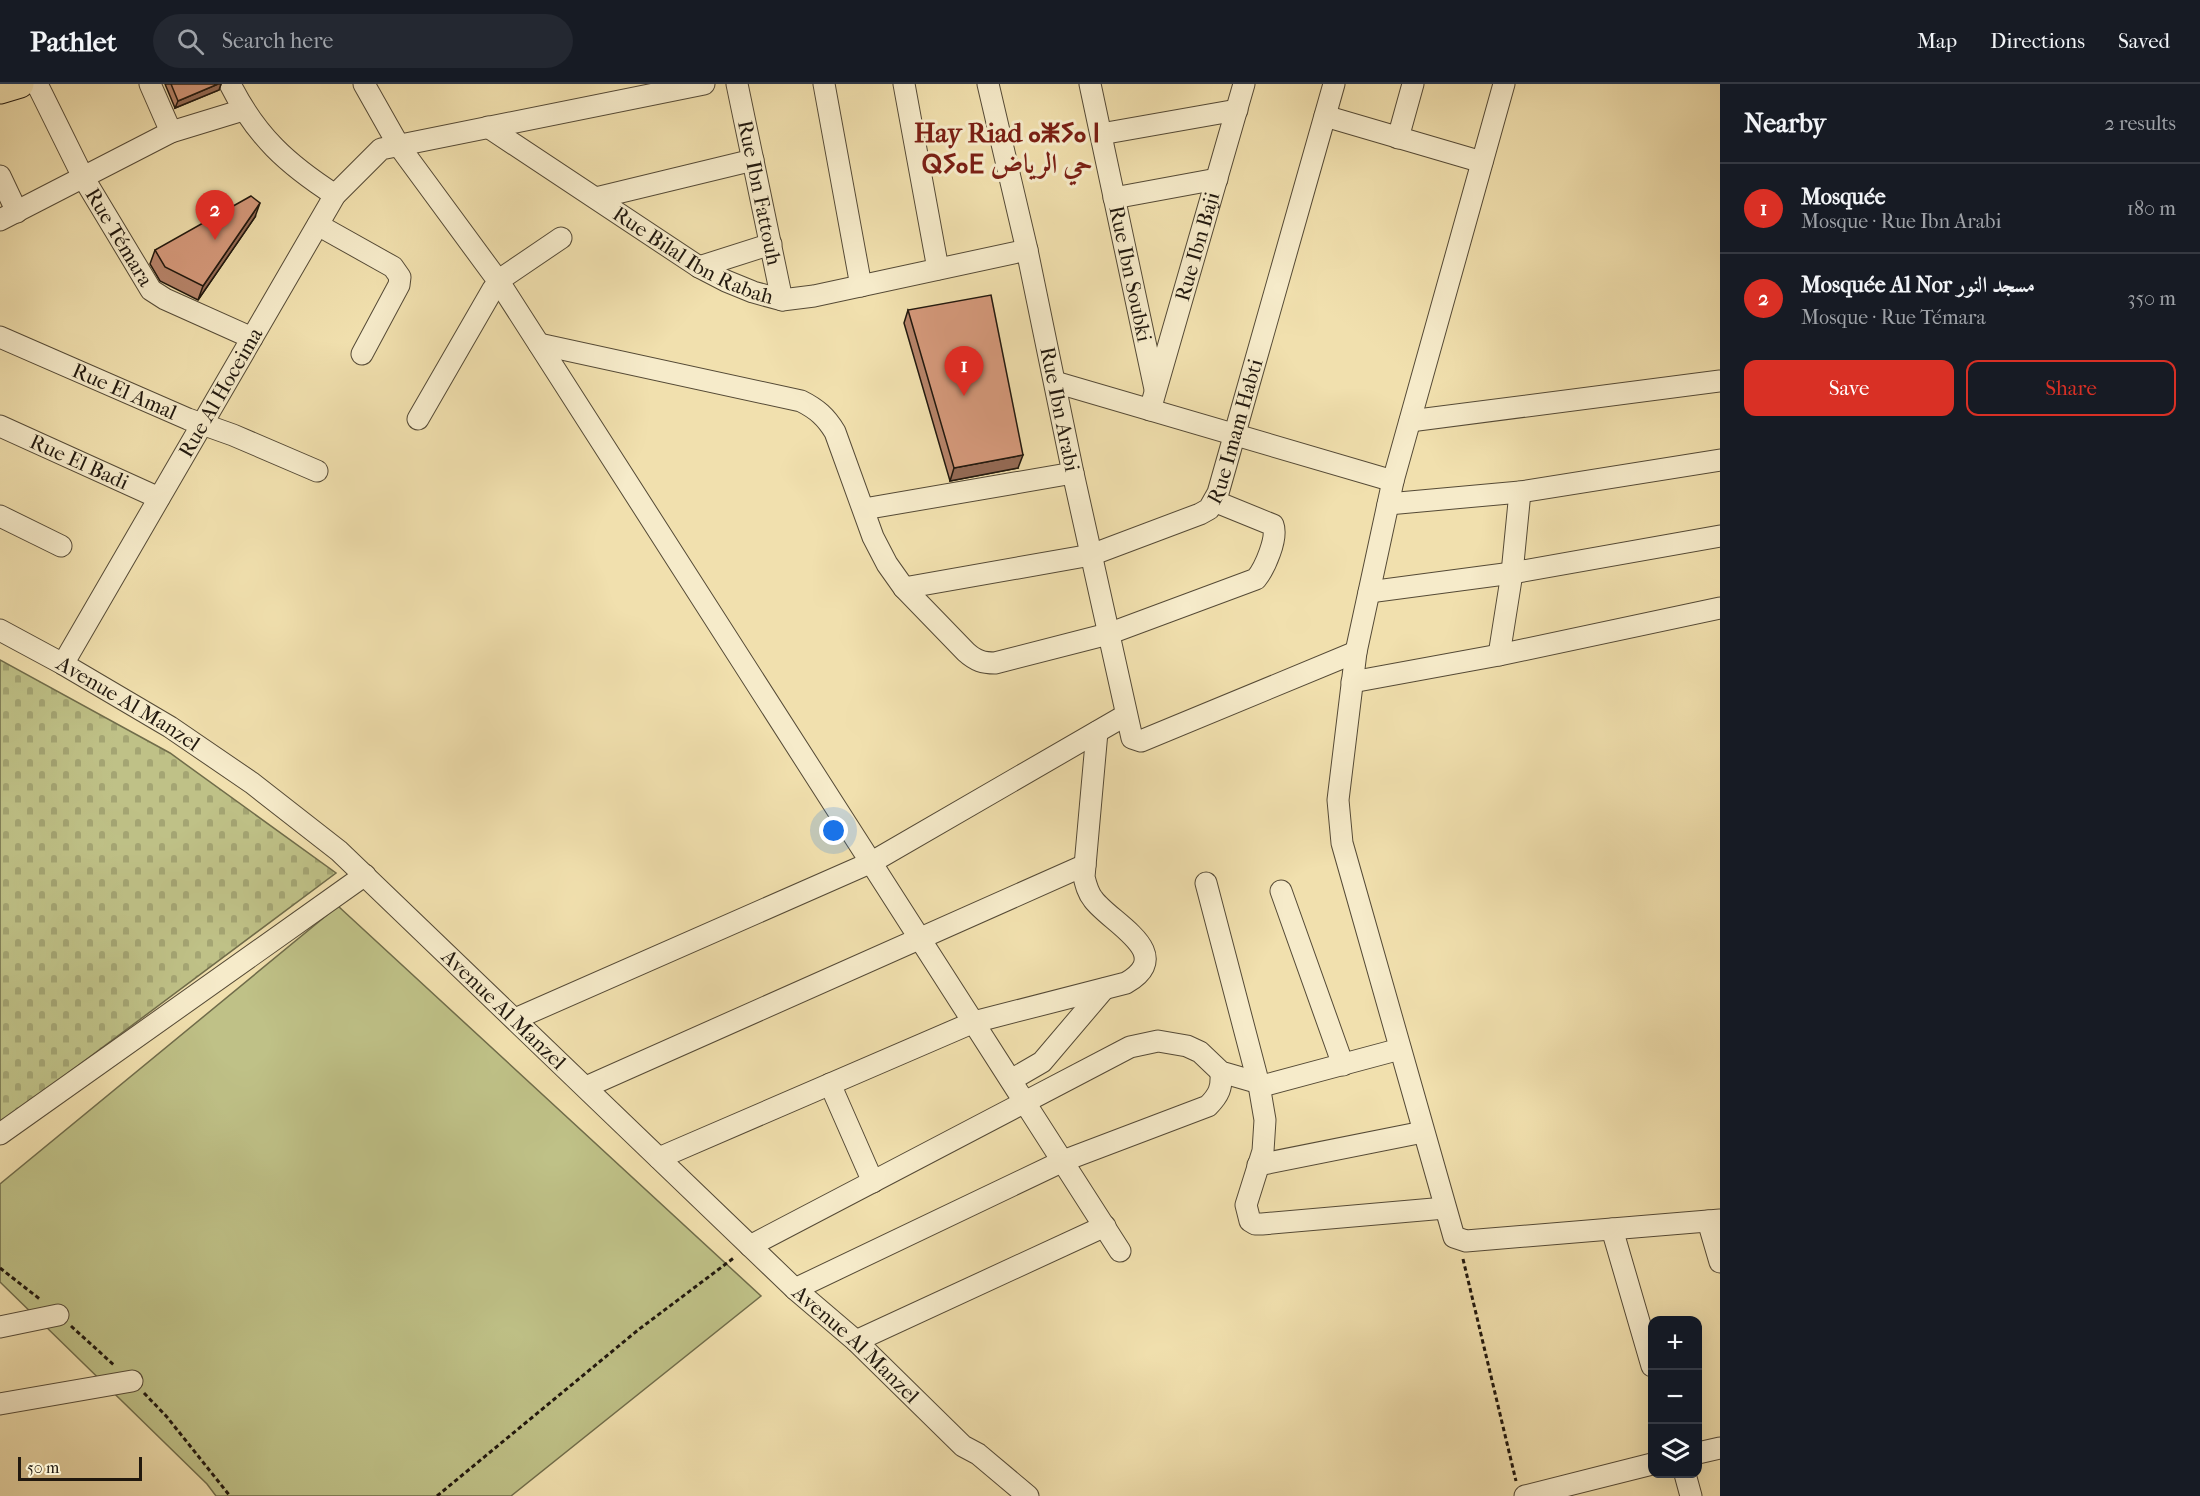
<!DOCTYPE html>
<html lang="en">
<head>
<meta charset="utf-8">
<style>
  body { margin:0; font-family:"IM FELL French Canon",Amiri,"Noto Sans Tifinagh",serif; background:#242831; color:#f1f3f6 }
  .controls { position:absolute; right:18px; bottom:18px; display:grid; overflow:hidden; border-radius:12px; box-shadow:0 6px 24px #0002 }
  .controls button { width:54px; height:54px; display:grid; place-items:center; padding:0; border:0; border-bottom:2px solid #363941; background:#171b24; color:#f1f3f6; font:30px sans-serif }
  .scale { position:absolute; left:18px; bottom:15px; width:124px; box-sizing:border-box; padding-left:6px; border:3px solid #21180e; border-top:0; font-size:16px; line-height:21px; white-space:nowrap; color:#21180e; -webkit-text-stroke:4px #f6ebca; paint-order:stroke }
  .you { position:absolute; left:834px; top:747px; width:21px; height:21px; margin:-15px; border:4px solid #fff; border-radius:50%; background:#1a73e8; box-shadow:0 0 0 9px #1a73e833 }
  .badge { display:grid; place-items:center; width:39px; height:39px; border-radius:50%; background:#d93025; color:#fff; font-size:20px; font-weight:700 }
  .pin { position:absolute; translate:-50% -50px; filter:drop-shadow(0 2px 3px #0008) }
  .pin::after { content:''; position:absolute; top:32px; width:21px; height:18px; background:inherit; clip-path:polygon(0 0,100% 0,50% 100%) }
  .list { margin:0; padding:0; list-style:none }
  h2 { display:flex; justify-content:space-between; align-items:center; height:78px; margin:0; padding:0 24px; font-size:26px }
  h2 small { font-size:20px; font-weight:400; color:#9ea1a6 }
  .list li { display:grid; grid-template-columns:39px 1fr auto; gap:18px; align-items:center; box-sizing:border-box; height:90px; padding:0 24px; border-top:2px solid #363941 }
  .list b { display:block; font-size:22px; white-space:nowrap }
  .list p { margin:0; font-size:20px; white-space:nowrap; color:#9ea1a6 }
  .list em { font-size:20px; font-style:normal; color:#9ea1a6 }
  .actions { display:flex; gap:12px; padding:18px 24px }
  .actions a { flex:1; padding:14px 0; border:2px solid #d93025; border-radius:12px; text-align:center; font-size:21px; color:#d93025 }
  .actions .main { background:#d93025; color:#fff }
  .icon { flex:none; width:33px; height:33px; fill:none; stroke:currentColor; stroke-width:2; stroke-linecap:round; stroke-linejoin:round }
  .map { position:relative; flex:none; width:1720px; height:1412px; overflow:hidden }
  header { display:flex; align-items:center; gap:36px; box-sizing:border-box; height:84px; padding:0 30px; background:#171b24; border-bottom:2px solid #363941 }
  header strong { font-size:28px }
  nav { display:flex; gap:33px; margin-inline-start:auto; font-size:21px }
  .search { width:420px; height:54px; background:#242831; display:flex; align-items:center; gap:15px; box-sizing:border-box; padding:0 21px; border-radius:33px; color:#9ea1a6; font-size:22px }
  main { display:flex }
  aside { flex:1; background:#171b24 }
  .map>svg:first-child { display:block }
</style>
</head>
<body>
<header>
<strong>Pathlet</strong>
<div class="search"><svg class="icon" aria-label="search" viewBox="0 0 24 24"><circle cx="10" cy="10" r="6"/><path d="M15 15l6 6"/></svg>Search here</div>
<nav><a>Map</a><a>Directions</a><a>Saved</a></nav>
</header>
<main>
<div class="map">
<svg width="1720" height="1412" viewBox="0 0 1720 1412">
  <defs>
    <pattern id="cemetery-stones" width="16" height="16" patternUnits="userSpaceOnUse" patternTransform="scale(1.5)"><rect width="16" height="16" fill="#bfc187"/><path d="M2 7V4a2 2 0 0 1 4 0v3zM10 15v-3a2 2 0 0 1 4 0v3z" fill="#a4a573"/></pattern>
  </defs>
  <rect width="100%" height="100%" fill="#f1e0ae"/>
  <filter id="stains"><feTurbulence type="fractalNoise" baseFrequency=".00333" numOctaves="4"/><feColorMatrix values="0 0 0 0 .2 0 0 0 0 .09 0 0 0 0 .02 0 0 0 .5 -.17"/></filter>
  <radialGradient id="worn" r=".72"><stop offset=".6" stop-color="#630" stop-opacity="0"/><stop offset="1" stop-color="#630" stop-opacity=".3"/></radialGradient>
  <path fill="#bfc187" stroke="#706c4a" stroke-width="1.5" d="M338 822 761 1212 511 1412H216L207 1400 0 1198V1100Z"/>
  <path fill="url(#cemetery-stones)" stroke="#706c4a" stroke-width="1.5" d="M0 576 170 669 336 789 0 1040Z"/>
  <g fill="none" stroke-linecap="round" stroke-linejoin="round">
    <defs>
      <g id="minor">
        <path id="s1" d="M37 0 83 93 151 206 165 215 252 254"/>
        <path d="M150 0 171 48"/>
        <path d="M230 0C256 52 287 80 335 111"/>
        <path d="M364 0 399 62 499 198 1120 1167"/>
        <path id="s2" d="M737 0 782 216"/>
        <path d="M824 0 861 202"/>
        <path d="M904 0 938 185"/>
        <path id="s3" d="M988 0 1027 166 1073 389 1132 654 1141 657 1356 568"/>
        <path id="s4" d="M1090 0 1155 305"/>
        <path d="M1504 0 1393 397 1356 568 1338 716 1342 759 1454 1153 1466 1157 1720 1136"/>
        <path d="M1325 32 1482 78"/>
        <path id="s5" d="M488 43 699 183 726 197 753 208 782 216 814 212 1027 166"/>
        <path d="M1101 50 1237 26"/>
        <path d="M1398 54 1413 0"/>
        <path d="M0 92 17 128"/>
        <path d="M596 114 753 76"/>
        <path d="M1114 114 1217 95"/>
        <path d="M0 136 171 48 243 26"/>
        <path d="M318 141 393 183 400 193 399 201 362 270"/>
        <path d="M699 183 771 160"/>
        <path id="s6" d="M0 253 188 335 233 351 317 387"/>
        <path d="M539 260 801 317C817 325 826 333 835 348L873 453 887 480 904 504 966 568C976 577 983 579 995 579L1108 550 1256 495C1265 484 1278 454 1273 441L1214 417"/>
        <path d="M1055 298 1393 397"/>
        <path id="s7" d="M1150 326 1244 0"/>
        <path d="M418 335 493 205 505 192 561 154"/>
        <path d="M1410 337 1720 297"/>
        <path id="s8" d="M0 342 159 414"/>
        <path d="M1388 420 1520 408 1720 376"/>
        <path d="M864 425 1073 389"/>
        <path d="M0 432 61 462"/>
        <path id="s9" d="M904 504 1091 471 1200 430 1209 425 1218 409 1334 0"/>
        <path d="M1369 508 1512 489 1720 452"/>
        <path id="s10" d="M0 546 63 580 170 643 252 699 339 767 795 1205 856 1257 963 1362 978 1370 1028 1412"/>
        <path d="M1499 571 1512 489 1520 408"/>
        <path id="s11" d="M63 580 335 111 381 65 704 0"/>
        <path d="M1352 598 1499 571 1720 524"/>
        <path d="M1206 799 1259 1001 1265 1036 1263 1067 1246 1121 1250 1137 1255 1140H1262L1445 1124"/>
        <path d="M1281 807 1343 981"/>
        <path d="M515 935 872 778 1126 631"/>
        <path d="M1011 996 1042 978 1104 905"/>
        <path d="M830 1000 873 1098"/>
        <path d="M586 1003 1085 781"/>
        <path d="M0 1050 365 791"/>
        <path d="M659 1074 974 938 1126 899C1178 869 1110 839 1093 815 1088 809 1086 801 1084 793L1097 648"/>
        <path d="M1258 1081 1423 1048"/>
        <path d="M1708 1137 1720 1178"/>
        <path d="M1612 1145 1652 1282"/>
        <path d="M750 1162 1130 963 1158 957 1187 962 1200 968 1221 988 1266 1001 1400 965"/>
        <path d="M795 1205 1063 1077 1208 1022C1219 1011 1222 1004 1221 988"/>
        <path d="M0 1243 58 1231"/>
        <path d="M856 1257 1105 1142"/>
        <path d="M0 1320 132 1297"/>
        <path d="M1698 1369 1720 1364"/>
        <path d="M1685 1390 1691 1412"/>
        <path d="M1525 1412 1652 1380"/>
      </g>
      <path id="major" d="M0 6 20 0"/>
    </defs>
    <use href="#minor" stroke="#554a36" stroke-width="23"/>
    <use href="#major" stroke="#21180e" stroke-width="29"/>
    <path stroke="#21180e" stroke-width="3" stroke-dasharray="4.5 3" stroke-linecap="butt" d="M1463 1175 1516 1397
      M0 1184 41 1216
      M71 1242 115 1282
      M144 1309 167 1333 230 1412
      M437 1412 638 1246 735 1173"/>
    <use href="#minor" stroke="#f6ebca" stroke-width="21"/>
    <use href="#major" stroke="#f1e0ae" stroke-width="27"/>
  </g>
  <path fill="#b7846a" stroke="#21180e" stroke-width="1.5" d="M165 0H221L219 6 175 24Z
    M255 133 198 216 160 197 150 180 155 166Z
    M908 226 1018 384 950 397 904 239Z"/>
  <path fill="#956b56" stroke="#21180e" stroke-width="1.5" d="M218 0H221L219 6 175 24 178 17Z
    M260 119 255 133 198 216 203 202Z
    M1023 371 1018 384 950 397 954 384Z"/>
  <path fill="#d5997b" stroke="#21180e" stroke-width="1.5" d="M171 0H218L178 17Z
    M251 112 260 119 203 202 165 183 155 166Z
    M991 211 1023 371 954 384 908 226Z"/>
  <g text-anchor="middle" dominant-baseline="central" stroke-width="6" stroke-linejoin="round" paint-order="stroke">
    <g font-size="21" fill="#21180e" stroke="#f6ebca">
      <text stroke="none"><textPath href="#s2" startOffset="111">Rue Ibn Fattouh</textPath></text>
      <text stroke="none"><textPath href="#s1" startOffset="174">Rue Témara</textPath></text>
      <text stroke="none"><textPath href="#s7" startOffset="170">Rue Ibn Baji</textPath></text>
      <text stroke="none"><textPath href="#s5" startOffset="243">Rue Bilal Ibn Rabah</textPath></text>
      <text stroke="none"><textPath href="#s4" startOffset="194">Rue Ibn Soubki</textPath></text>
      <text stroke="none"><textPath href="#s6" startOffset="136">Rue El Amal</textPath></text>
      <text stroke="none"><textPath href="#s11" startOffset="314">Rue Al Hoceima</textPath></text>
      <text stroke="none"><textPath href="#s3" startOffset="333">Rue Ibn Arabi</textPath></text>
      <text stroke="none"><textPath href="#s9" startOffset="399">Rue Imam Habti</textPath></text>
      <text stroke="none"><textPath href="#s8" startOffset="87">Rue El Badi</textPath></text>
      <text stroke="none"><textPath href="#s10" startOffset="148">Avenue Al Manzel</textPath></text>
      <text stroke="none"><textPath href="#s10" startOffset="634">Avenue Al Manzel</textPath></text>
      <text stroke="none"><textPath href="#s10" startOffset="1120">Avenue Al Manzel</textPath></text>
    </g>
    <g font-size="27" font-weight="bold" fill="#7a1f14" stroke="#f6ebca">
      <text x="1007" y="49">Hay Riad ⴰⵥⵢⴰ ⵏ<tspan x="1007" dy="31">ⵕⵢⴰⴹ حي الرياض</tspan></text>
    </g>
  </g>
  <rect width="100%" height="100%" filter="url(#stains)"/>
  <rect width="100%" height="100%" fill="url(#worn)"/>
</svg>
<div class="controls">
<button>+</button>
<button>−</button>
<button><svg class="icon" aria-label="layers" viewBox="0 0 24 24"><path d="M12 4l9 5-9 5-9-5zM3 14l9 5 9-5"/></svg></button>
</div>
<div class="scale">50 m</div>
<div class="you"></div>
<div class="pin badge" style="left:964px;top:312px">1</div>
<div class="pin badge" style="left:215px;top:156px">2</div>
</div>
<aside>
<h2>Nearby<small>2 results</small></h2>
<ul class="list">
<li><span class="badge">1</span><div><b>Mosquée</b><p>Mosque · Rue Ibn Arabi</p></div><em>180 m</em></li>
<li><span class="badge">2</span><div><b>Mosquée Al Nor مسجد النور</b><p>Mosque · Rue Témara</p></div><em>350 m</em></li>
</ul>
<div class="actions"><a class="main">Save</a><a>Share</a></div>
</aside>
</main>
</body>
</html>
